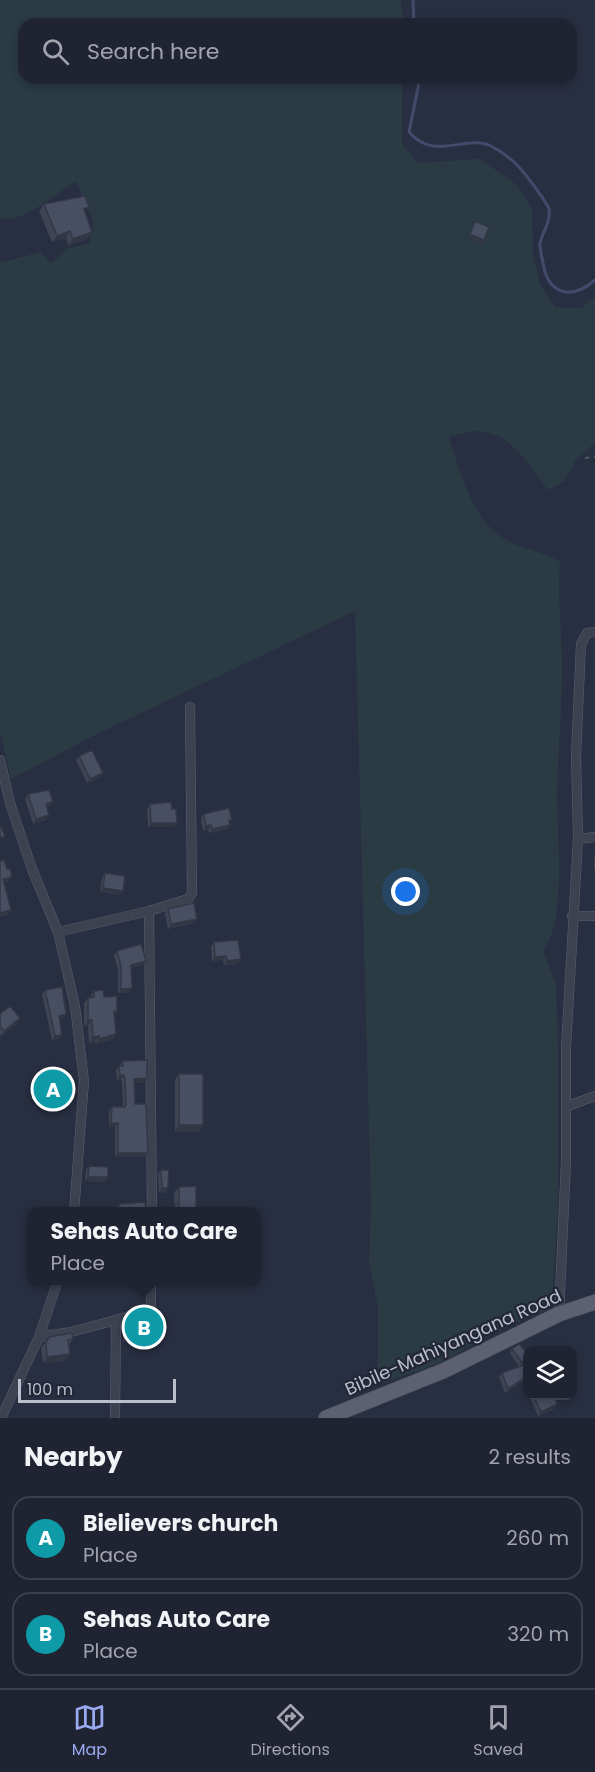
<!DOCTYPE html>
<html lang="en">
<head>
<meta charset="utf-8">
<style>
  body { margin:0; font-family:Poppins,sans-serif; background:#272b3a; color:#f1f3f6 }
  .controls { position:absolute; right:18px; bottom:18px; display:grid; overflow:hidden; border-radius:12px; box-shadow:0 3px 9px #0003 }
  .controls button { width:54px; height:54px; display:grid; place-items:center; padding:0; border:0; border-bottom:2px solid #3c404d; background:#1f2332; color:#f1f3f6; font:30px sans-serif }
  .scale { position:absolute; left:18px; bottom:15px; width:158px; box-sizing:border-box; padding-left:6px; border:3px solid #bbbecb; border-top:0; font-size:16px; line-height:21px; white-space:nowrap; color:#bbbecb; -webkit-text-stroke:4px #222637; paint-order:stroke }
  .you { position:absolute; left:406px; top:892px; width:21px; height:21px; margin:-15px; border:4px solid #fff; border-radius:50%; background:#1a73e8; box-shadow:0 0 0 9px #1a73e833 }
  .badge { display:grid; place-items:center; width:39px; height:39px; border-radius:50%; background:#9aaaf1; color:#fff; font-size:20px; font-weight:700 }
  .pin { position:absolute; translate:-50% -50%; border:3px solid #fff; box-shadow:0 2px 6px #0006 }
  .popup { position:absolute; left:27px; top:1207px; width:234px; height:78px; box-sizing:border-box; display:grid; place-content:center; border-radius:12px; background:#1f2332; filter:drop-shadow(0 2px 4px #0005); font-size:20px; white-space:nowrap; color:#a1a4ac }
  .popup b { font-size:22px; color:#f1f3f6 }
  .popup::after { content:''; position:absolute; left:50%; top:100%; margin-left:-12px; border:12px solid transparent; border-top-color:#1f2332 }
  .list { margin:0; padding:0; list-style:none }
  h2 { display:flex; justify-content:space-between; align-items:center; height:78px; margin:0; padding:0 24px; font-size:26px }
  h2 small { font-size:20px; font-weight:400; color:#a1a4ac }
  .list li { display:grid; grid-template-columns:39px 1fr auto; gap:18px; align-items:center; box-sizing:border-box; height:84px; margin:0 12px 12px; padding:0 12px; border:2px solid #3c404d; border-radius:18px }
  .list b { display:block; font-size:22px; white-space:nowrap }
  .list p { margin:0; font-size:20px; white-space:nowrap; color:#a1a4ac }
  .list em { font-size:20px; font-style:normal; color:#a1a4ac }
  .icon { flex:none; width:33px; height:33px; fill:none; stroke:currentColor; stroke-width:2; stroke-linecap:round; stroke-linejoin:round }
  .map { position:relative; flex:none; width:595px; height:1418px; overflow:hidden }
  .search { position:absolute; background:#1f2332; box-shadow:0 3px 9px #0003; left:18px; right:18px; top:18px; height:66px; display:flex; align-items:center; gap:15px; box-sizing:border-box; padding:0 21px; border-radius:18px; color:#a1a4ac; font-size:22px }
  .sheet { height:270px; background:#1f2332 }
  nav { display:flex; justify-content:space-around; align-items:center; box-sizing:border-box; height:84px; border-top:2px solid #3c404d; background:#1f2332; font-size:16px; color:#a1a4ac }
  nav a { display:grid; justify-items:center; gap:3px }
  nav .on { color:#9aaaf1 }
  .map>svg:first-child { display:block }
</style>
</head>
<body>
<div class="map">
<svg width="595" height="1418" viewBox="0 0 595 1418">
  <rect width="100%" height="100%" fill="#292f42"/>
  <path fill="#2b3b43" d="M0 0H401L403 24H24V78H402V144L417 163 480 159 517 185 532 209 533 254 540 284 555 307 581 308 595 296V443L576 460 564 481 548 490C519 453 503 417 449 437 460 473 473 526 512 543 528 550 544 552 560 562 557 597 562 631 562 666 562 709 558 751 557 794 557 831 567 923 543 949L556 987 558 1046V1203L552 1308 482 1338 445 1361 383 1383 378 1369V1307L369 1263 371 1202 355 611 97 734 11 779 0 732V263L40 252 51 263 68 248 89 244 94 223 76 181C56 194 25 222 0 219Z"/>
  <g fill="none" stroke-linecap="round" stroke-linejoin="round">
    <path stroke="#424b6b" stroke-width="3" d="M413 0 414 24
      M420 78 409 132C435 162 464 134 491 146 515 158 527 176 542 197 544 201 548 205 549 209 551 223 542 232 540 244 540 250 542 257 543 263 548 294 571 301 595 280"/>
    <defs>
      <path id="street" d="M0 760 10 803 32 869 58 932 75 1006 84 1081 74 1212
        M578 839 595 837
        M149 911 188 899 192 893 190 707
        M572 916H595
        M58 932 149 911 152 1212
        M568 1106 595 1096
        M559 1314 566 1162V1048L578 839 576 756 581 644 587 633 595 632
        M116 1320 151 1309V1280
        M39 1337 71 1332 116 1320 115 1418
        M1 1418 39 1337 58 1280"/>
      <path id="primary" d="M326 1418 443 1371 559 1314 595 1302"/>
    </defs>
    <use href="#street" stroke="#5c5f6f" stroke-width="10"/>
    <use href="#primary" stroke="#474b5b" stroke-width="16"/>
    <path stroke="#4a585f" stroke-width="2" stroke-dasharray="4.5 4.5" stroke-linecap="butt" d="M585 458 595 457"/>
    <use href="#street" stroke="#3d4251" stroke-width="9"/>
    <use href="#primary" stroke="#5c6071" stroke-width="15"/>
  </g>
  <path fill="#3f4455" d="M44 204 85 213 92 232 87 239 68 245 66 238 52 242 39 211Z
    M79 756 100 777 87 783 76 760Z
    M28 794 50 806 46 807V820L33 824 25 799Z
    M150 804 172 809 177 823 174 827H148L147 809Z
    M204 814 229 823 230 825 227 829 209 833 208 830 203 831 201 818Z
    M595 856V870H594V858Z
    M105 873 120 895 100 892 102 878Z
    M168 909 194 923 168 929 165 913Z
    M214 942 241 959 238 964 224 965 223 960 212 961 211 947Z
    M117 951 146 961 143 965 131 968 129 993H118V970L114 955Z
    M45 990 63 1018 59 1019V1039L52 1040 42 994Z
    M94 991 104 997 117 1011 114 1015 116 1034 112 1040 95 1044V1042L89 1043 88 1026H84V1003L88 998 90 997Z
    M0 1014 20 1018 17 1023 1 1036 0 1034Z
    M123 1061 144 1083H134L135 1104 148 1153 145 1157H115V1127H109V1111L112 1107H123L122 1083 121 1080H117L116 1070Z
    M43 1074 72 1092 68 1099 38 1098V1080Z
    M179 1074 203 1125 199 1132H175V1080Z
    M89 1166 105 1182 85 1181 86 1170Z
    M161 1170 165 1193 159 1192 158 1174Z
    M179 1187 196 1212H175L174 1193Z
    M119 1204 146 1212H116V1208Z
    M139 1316 156 1332 153 1336 139 1338 138 1340 123 1342V1334L126 1329 137 1328 136 1321Z
    M49 1337 73 1339 69 1345 65 1361 43 1363 41 1348Z
    M512 1349 526 1352 528 1378 505 1393 499 1377 502 1373 519 1367 510 1353Z
    M529 1395H553L554 1409 538 1416Z"/>
  <path fill="#333745" d="M70 231 66 238 52 242 57 236Z
    M92 232 87 239 68 245 73 239Z
    M470 234 484 240 481 244 467 238Z
    M103 773 100 777 87 783 90 779Z
    M53 802 50 806 43 808 46 804Z
    M49 815 46 820 33 824 36 819Z
    M151 823H177L174 827H148Z
    M211 825 208 830 203 831 206 826Z
    M230 825 227 829 209 833 212 829Z
    M12 877 8 882 0 884 3 879Z
    M103 888 123 891 120 895 100 892Z
    M11 910 8 915 0 917V913Z
    M197 919 194 923 168 929 171 924Z
    M226 956 223 960 212 961 215 957Z
    M241 959 238 964 224 965 227 961Z
    M146 961 143 965 128 969 131 965Z
    M132 988 129 993H118L121 989Z
    M66 1014 63 1018 56 1020 59 1016Z
    M20 1018 17 1023 1 1036 4 1031Z
    M88 1020H92L88 1026H84Z
    M116 1034 112 1040 95 1044 99 1039Z
    M62 1035 59 1039 52 1040 55 1036Z
    M99 1036 95 1042 89 1043 93 1037Z
    M124 1075 121 1080H117L120 1076Z
    M147 1078 144 1083H131L134 1079Z
    M42 1092H72L68 1099 38 1098Z
    M111 1123H118L115 1127H109Z
    M179 1125H203L199 1132H175Z
    M118 1153H148L145 1157H115Z
    M88 1177H108L105 1182 85 1181Z
    M162 1188H168L165 1193 159 1192Z
    M156 1332 153 1336 139 1338 138 1340 123 1342 126 1338 140 1336 142 1334Z
    M70 1354 65 1361 43 1363 47 1357Z
    M528 1376V1378L505 1393 508 1389Z
    M557 1404 554 1409 538 1416 541 1412Z"/>
  <path fill="#494f63" stroke="#333745" stroke-width="1.5" d="M85 196 89 207 84 209 92 232 73 239 70 231 57 236 44 204Z
    M475 221 489 227 484 240 470 234Z
    M92 750 103 773 90 779 79 756Z
    M49 790 53 802 46 804 49 815 36 819 28 794Z
    M171 802 172 809H176L177 823H151L150 804Z
    M229 808 232 820H229L230 825 212 829 211 825 206 826 204 814Z
    M1 826 5 836 0 838V827Z
    M4 860 7 869 10 868 12 877 3 879 11 910 0 913V861Z
    M105 873 125 876 123 891 103 888Z
    M194 903 197 919 171 924 168 909Z
    M238 940 241 959 227 961 226 956 215 957 214 942Z
    M141 944 146 961 131 965 132 988 121 989V966L117 951Z
    M62 987 66 1014 59 1016 62 1035 55 1036 45 990Z
    M103 990 104 997 117 996V1011H114L116 1034 99 1039V1036L93 1037 92 1020H88V998L94 997V991Z
    M10 1006 20 1018 4 1031 0 1026V1014Z
    M147 1060V1078L134 1079 135 1104H146L148 1153H118V1123H111L112 1107H125L126 1104 125 1079 124 1075 120 1076 119 1066H123V1061Z
    M43 1074H72V1092H42Z
    M179 1074H203V1125H179Z
    M89 1166 108 1167V1177H88Z
    M161 1170H169L168 1188H162Z
    M196 1186V1212H179V1187Z
    M145 1202 146 1212H120L119 1204Z
    M153 1312 156 1332 142 1334 139 1316Z
    M140 1327 141 1336 126 1338V1329Z
    M72 1333 73 1339 68 1340 70 1354 47 1357 46 1342 49 1337Z
    M519 1344 526 1352 528 1351V1376L508 1389 502 1373 524 1365 512 1349Z
    M533 1395H553L557 1404 541 1412Z"/>
  <g text-anchor="middle" dominant-baseline="central" stroke-width="4.5" stroke-linejoin="round" paint-order="stroke">
    <g font-size="18" fill="#bbbecb" stroke="#222637">
      <text transform="translate(453 1342) rotate(-24)">Bibile-Mahiyangana Road</text>
    </g>
  </g>
</svg>
<div class="controls">
<button><svg class="icon" aria-label="layers" viewBox="0 0 24 24"><path d="M12 4l9 5-9 5-9-5zM3 14l9 5 9-5"/></svg></button>
</div>
<div class="scale">100 m</div>
<div class="you"></div>
<div class="pin badge" style="left:53px;top:1089px;background:#0f9aa8">A</div>
<div class="pin badge" style="left:144px;top:1327px;background:#0f9aa8">B</div>
<div class="popup"><b>Sehas Auto Care</b>Place</div>
<div class="search"><svg class="icon" aria-label="search" viewBox="0 0 24 24"><circle cx="10" cy="10" r="6"/><path d="M15 15l6 6"/></svg>Search here</div>
</div>
<section class="sheet">
<h2>Nearby<small>2 results</small></h2>
<ul class="list">
<li><span class="badge" style="background:#0f9aa8">A</span><div><b>Bielievers church</b><p>Place</p></div><em>260 m</em></li>
<li><span class="badge" style="background:#0f9aa8">B</span><div><b>Sehas Auto Care</b><p>Place</p></div><em>320 m</em></li>
</ul>
</section>
<nav>
<a class="on"><svg class="icon" aria-label="map" viewBox="0 0 24 24"><path d="M3 6l6-2 6 2 6-2v14l-6 2-6-2-6 2zM9 4v14M15 6v14"/></svg>Map</a>
<a><svg class="icon" aria-label="directions" viewBox="0 0 24 24"><path d="M12 3l9 9-9 9-9-9zM9 14v-3h6M13 9l2 2-2 2"/></svg>Directions</a>
<a><svg class="icon" aria-label="saved" viewBox="0 0 24 24"><path d="M7 4h10v16l-5-4-5 4z"/></svg>Saved</a>
</nav>
</body>
</html>
